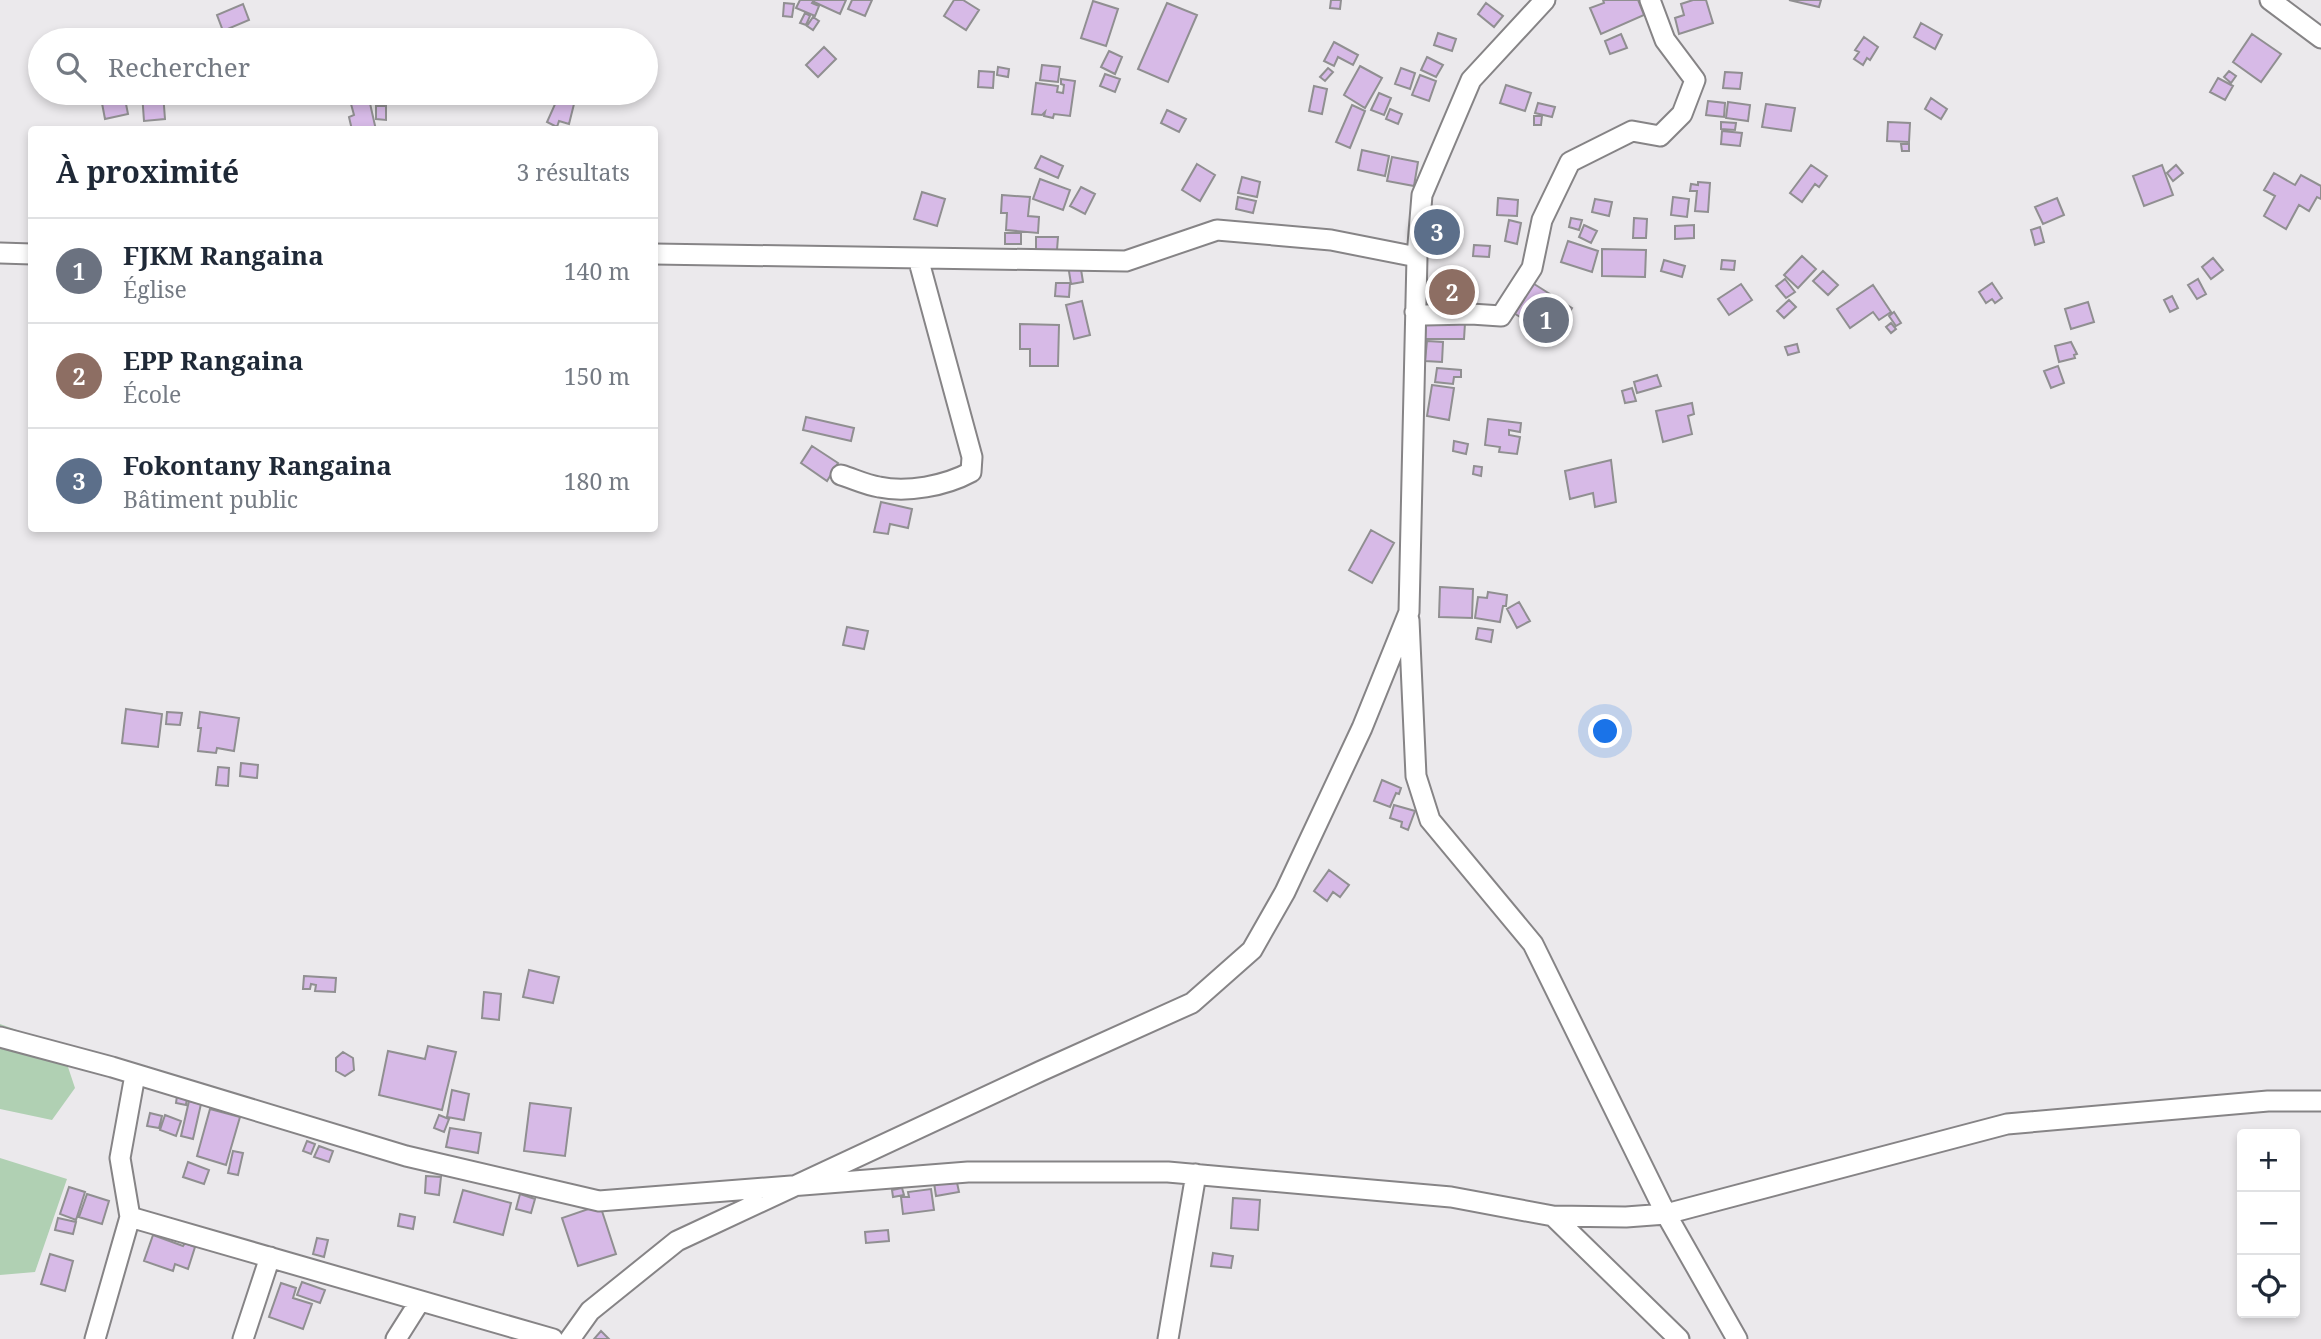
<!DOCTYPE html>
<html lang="fr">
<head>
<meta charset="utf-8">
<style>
  body { margin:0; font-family:"Noto Serif",serif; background:#f2f2f3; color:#1f2937 }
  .controls { position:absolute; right:21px; bottom:21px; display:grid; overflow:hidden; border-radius:7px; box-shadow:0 4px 10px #0003 }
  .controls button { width:63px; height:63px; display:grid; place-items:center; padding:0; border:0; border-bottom:2px solid #e0e1e3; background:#fff; color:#1f2937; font:35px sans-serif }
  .you { position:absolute; left:1606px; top:732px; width:24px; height:24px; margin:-18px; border:5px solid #fff; border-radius:50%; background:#1a73e8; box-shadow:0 0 0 10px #1a73e833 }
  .badge { display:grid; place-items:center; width:46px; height:46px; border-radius:50%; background:#111827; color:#fff; font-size:23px; font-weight:700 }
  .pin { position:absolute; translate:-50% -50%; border:4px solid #fff; box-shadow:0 2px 7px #0006 }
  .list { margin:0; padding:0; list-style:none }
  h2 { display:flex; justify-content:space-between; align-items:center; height:91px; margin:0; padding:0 28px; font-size:30px }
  h2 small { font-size:23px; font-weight:400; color:#747a83 }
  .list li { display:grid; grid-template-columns:46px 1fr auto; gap:21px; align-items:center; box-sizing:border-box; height:105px; padding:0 28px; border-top:2px solid #e0e1e3 }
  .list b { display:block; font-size:26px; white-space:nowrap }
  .list p { margin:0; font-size:23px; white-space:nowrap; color:#747a83 }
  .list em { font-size:23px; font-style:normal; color:#747a83 }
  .icon { flex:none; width:38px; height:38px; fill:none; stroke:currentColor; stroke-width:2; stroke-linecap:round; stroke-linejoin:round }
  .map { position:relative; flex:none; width:2321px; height:1339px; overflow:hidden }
  .search { position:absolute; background:#fff; box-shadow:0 4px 10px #0003; left:28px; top:28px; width:630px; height:77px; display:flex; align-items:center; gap:18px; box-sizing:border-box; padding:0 24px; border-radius:38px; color:#747a83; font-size:26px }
  .panel { position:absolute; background:#fff; box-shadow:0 4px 10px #0003; left:28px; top:126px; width:630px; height:406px; border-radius:7px }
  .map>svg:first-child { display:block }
</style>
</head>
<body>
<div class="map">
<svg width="2321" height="1339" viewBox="0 0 2321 1339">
  <rect width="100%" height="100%" fill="#ebe9ec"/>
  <path fill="#b0d0b3" d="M0 1024 61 1046 75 1088 52 1120 0 1109Z
    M0 1158 67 1179 35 1272 0 1275Z"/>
  <path fill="#d7bae7" stroke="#908f91" stroke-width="2" d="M800 0H814L812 3 819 6 815 16 796 8Z
    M814 0H846L840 14 814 2Z
    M852 0H872L865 16 848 9Z
    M954 0H963L979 10 966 30 944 16Z
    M1331 0H1341L1340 9 1330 8Z
    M1603 0H1638L1644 15 1601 34 1590 8 1604 3Z
    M1693 0H1706L1713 23 1679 34 1675 18 1684 15 1681 4Z
    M1789 0H1821L1819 7Z
    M1093 1 1118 9 1106 46 1081 38Z
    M784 3 794 4 792 17 783 16Z
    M1167 3 1197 15 1168 82 1138 69Z
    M1486 3 1503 16 1494 27 1478 14Z
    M243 4 249 20 223 31 217 15Z
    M805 13 810 16 806 25 800 23Z
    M813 17 819 21 813 30 807 26Z
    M1921 23 1942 35 1935 49 1914 37Z
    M1438 33 1456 39 1452 51 1434 45Z
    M1621 34 1627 48 1610 54 1605 41Z
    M2252 34 2281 54 2261 82 2233 62Z
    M1864 37 1878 47 1870 60 1867 58 1863 65 1854 59 1859 52 1855 50Z
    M1334 42 1358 55 1353 65 1338 57 1334 66 1324 61Z
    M824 47 836 59 818 77 806 65Z
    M1109 51 1122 57 1115 74 1101 67Z
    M1427 57 1443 65 1436 77 1421 70Z
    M1042 65 1060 67 1058 82 1040 80Z
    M1360 66 1382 78 1365 108 1344 95Z
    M998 67 1009 69 1008 77 997 75Z
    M1328 68 1333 72 1325 81 1320 77Z
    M1401 68 1415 73 1410 89 1395 84Z
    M979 71 994 72 993 88 978 87Z
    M2229 71 2236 76 2231 83 2224 77Z
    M1725 72 1742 73 1740 89 1723 88Z
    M1105 74 1120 79 1115 92 1100 86Z
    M1420 75 1436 81 1429 101 1412 95Z
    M2218 78 2233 86 2225 100 2210 92Z
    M1061 79 1075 81 1070 116 1054 114 1053 118 1044 116 1045 112 1042 115 1032 114 1036 83 1058 86 1057 92 1063 93 1064 85 1061 84Z
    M1506 85 1531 93 1525 111 1500 103Z
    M1314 86 1327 89 1322 114 1309 111Z
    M142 93H163L165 119 144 121Z
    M169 93H181L182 95 172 100Z
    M560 93 575 100 569 124 559 121 557 127 547 122Z
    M1379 93 1391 98 1384 115 1371 110Z
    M124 94 128 114 105 119 101 98Z
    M1931 98 1947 109 1941 119 1925 109Z
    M369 99 376 130H352L349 117 354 115 351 104Z
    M1708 101 1725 103 1724 117 1706 115Z
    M1728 102 1750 105 1748 121 1726 118Z
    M1538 103 1555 107 1552 117 1535 113Z
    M1766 104 1795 108 1791 131 1762 127Z
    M1352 105 1365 111 1350 148 1336 142Z
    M376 106H386V120L376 119Z
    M1390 109 1402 114 1398 124 1386 119Z
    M1167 110 1186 119 1179 132 1161 123Z
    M1534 116H1542L1541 125H1534Z
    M1721 122 1736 123 1735 130 1721 129Z
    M1888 122 1910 123 1909 142 1887 141Z
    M1722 131 1742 133 1740 146 1721 144Z
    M1901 144H1909V151H1902Z
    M1362 150 1389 156 1385 176 1358 170Z
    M1041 156 1063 166 1058 178 1035 168Z
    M1392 157 1418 162 1414 186 1387 181Z
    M1197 164 1215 175 1200 201 1182 190Z
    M1811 165 1827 176 1819 187 1815 184 1802 202 1790 193Z
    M2162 165 2173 195 2144 206 2133 176Z
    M2176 165 2183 173 2173 181 2167 173Z
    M2274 173 2295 185 2301 175 2321 186V199L2317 197 2309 211 2299 205 2286 229 2264 216 2275 196 2264 190Z
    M1242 177 1260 182 1257 197 1238 193Z
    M1040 179 1070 190 1063 210 1033 199Z
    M1698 182 1710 183 1708 212 1695 211 1697 191H1690L1691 184 1698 185Z
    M1081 187 1095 194 1085 214 1070 206Z
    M922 192 945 199 937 226 914 219Z
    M1002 195 1030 197 1028 216 1039 217 1038 233 1006 230 1007 213H1001Z
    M1238 197 1256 201 1253 213 1236 209Z
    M1673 197 1689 199 1687 217 1671 215Z
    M1498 198 1518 200 1517 216 1497 215Z
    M2057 198 2064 215 2043 224 2035 207Z
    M1595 199 1612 202 1609 216 1592 212Z
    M1435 218 1448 221 1443 246 1423 241 1425 231 1432 233Z
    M1571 218 1582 220 1579 230 1569 227Z
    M1634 218 1647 219 1646 238H1633Z
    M1509 220 1521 223 1517 244 1505 241Z
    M1584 225 1597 231 1591 243 1579 237Z
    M1694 225V238L1675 239V226Z
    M2040 227 2044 242 2035 245 2031 230Z
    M1005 233H1021V244H1005Z
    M1036 237H1058L1057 250H1036Z
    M1568 241 1598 251 1592 272 1561 262Z
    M1474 245 1490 246 1489 257 1473 256Z
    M1602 249 1646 250 1645 277 1602 276Z
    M1802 256 1816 269 1798 288 1784 275Z
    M2213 258 2223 270 2211 279 2202 267Z
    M1664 260 1685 266 1682 277 1661 271Z
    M1722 260 1735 261 1734 270 1721 269Z
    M1080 263 1083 282 1071 284 1068 265Z
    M1823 271 1838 285 1828 295 1813 281Z
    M1785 279 1795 292 1786 298 1776 286Z
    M2198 279 2206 294 2197 299 2188 285Z
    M1531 282 1572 308 1554 338 1512 312Z
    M1056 283H1070L1069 297 1055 296Z
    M1992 283 2002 298 1995 303 1992 299 1986 303 1979 292Z
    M1741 284 1752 300 1729 315 1718 299Z
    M1873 285 1891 312 1879 320 1873 312 1850 328 1837 309Z
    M2172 296 2178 308 2170 312 2164 300Z
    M1789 300 1796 307 1784 318 1777 311Z
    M1082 301 1090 335 1074 339 1066 305Z
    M2088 302 2094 322 2071 329 2065 309Z
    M1894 312 1901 323 1896 326 1889 316Z
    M1426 322 1465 323 1464 339H1425Z
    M1891 323 1896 329 1891 333 1886 327Z
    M1020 324 1059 325 1058 366H1030V349H1020Z
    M1427 341 1443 342 1442 362 1425 361Z
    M2071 342 2077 354 2074 355 2075 358 2059 362 2055 346Z
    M1797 344 1799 352 1788 355 1785 347Z
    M2058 366 2064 383 2051 388 2044 371Z
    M1437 368 1461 370V377H1454L1453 384 1435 382Z
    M1657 375 1661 386 1637 393 1634 382Z
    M1432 385 1454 388 1449 420 1427 416Z
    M1632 388 1636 401 1625 403 1622 391Z
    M1692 403 1694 414 1688 416 1692 434 1663 442 1656 411Z
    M806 417 854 428 851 441 803 430Z
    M1488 419 1521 423 1520 432 1509 430V435L1520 437 1517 454 1499 452 1500 447 1485 445Z
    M1454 441 1468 444 1466 454 1453 451Z
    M812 446 838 463 827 481 801 463Z
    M1611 460 1616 502 1595 507 1593 493 1570 499 1565 471Z
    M1474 466 1482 467 1481 476 1473 474Z
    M881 502 912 509 908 528 890 524 888 534 874 532Z
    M1371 530 1394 543 1372 583 1349 570Z
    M1440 587 1473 589 1472 618 1439 617Z
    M1488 592 1507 595 1506 606H1503L1500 622 1475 618 1478 597 1487 598Z
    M1519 602 1530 621 1517 628 1507 609Z
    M847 627 868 631 864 649 843 645Z
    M1478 628 1493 630 1491 642 1476 639Z
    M126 709 162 714 158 747 122 743Z
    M167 712 182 713 180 725 166 724Z
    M200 712 239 718 234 751 217 748 216 753 198 751 201 728H198Z
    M241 763 258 765 257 778 240 776Z
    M218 767 229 768 228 786 216 785Z
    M1382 780 1401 788 1399 794 1396 793 1390 807 1374 801Z
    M1394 805 1415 811 1408 830 1401 827 1402 822 1390 818Z
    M1329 870 1349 885 1340 897 1333 892 1327 901 1314 891Z
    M529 970 559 977 553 1003 523 997Z
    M304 976 336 978 335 992 315 991 316 985 311 984 310 989H303Z
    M484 992 501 994 499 1020 482 1018Z
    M428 1046 456 1052 442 1110 379 1095 388 1051 425 1059Z
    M343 1052 353 1058 354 1070 345 1076 336 1071V1058Z
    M452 1090 469 1094 464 1120 447 1117Z
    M177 1096 187 1098 186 1105 176 1103Z
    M189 1101 201 1104 193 1139 181 1136Z
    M530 1103 571 1108 565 1156 524 1151Z
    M210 1109 240 1117 226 1165 197 1156Z
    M150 1113 162 1116 159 1128 147 1126Z
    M165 1115 181 1121 176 1136 160 1130Z
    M439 1115 449 1119 444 1132 434 1128Z
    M450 1128 481 1133 478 1153 446 1147Z
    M307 1141 315 1144 311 1154 303 1151Z
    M319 1146 333 1151 329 1162 314 1157Z
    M233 1151 243 1153 238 1175 228 1173Z
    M188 1162 209 1170 204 1184 183 1177Z
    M426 1176 441 1177 439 1195 425 1193Z
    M956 1178 959 1192 936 1196 934 1183Z
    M69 1187 85 1192 76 1220 60 1214Z
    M902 1188 904 1195 893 1197 892 1190Z
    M931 1189 934 1210 903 1214 901 1197H909L908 1192Z
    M463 1190 511 1203 503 1235 454 1222Z
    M87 1194 109 1201 102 1224 79 1217Z
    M520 1194 535 1199 531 1213 516 1209Z
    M1233 1198 1260 1200 1258 1230 1231 1228Z
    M600 1205 616 1254 578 1266 562 1218Z
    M400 1214 415 1217 413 1229 398 1226Z
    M58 1218 76 1222 73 1234 55 1230Z
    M888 1230 889 1241 866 1243 865 1232Z
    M153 1235 183 1246 185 1243 195 1247 188 1269 175 1264 173 1271 144 1261Z
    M317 1238 328 1240 324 1257 313 1254Z
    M1213 1253 1233 1256 1231 1268 1211 1266Z
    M50 1254 73 1261 65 1291 41 1284Z
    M302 1282 325 1290 320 1303 297 1295Z
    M281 1283 296 1288 293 1298 312 1304 303 1329 269 1317Z
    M601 1331 609 1339H594Z"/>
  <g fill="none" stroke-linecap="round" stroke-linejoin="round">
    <defs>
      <path id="minor" d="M2270 0 2321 38
        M0 253 32 254
        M654 254 1126 261 1217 230 1331 240 1417 257
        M1415 312 1425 315 1471 314 1501 316 1532 268 1542 220 1570 162 1632 131 1660 136 1682 114 1695 80 1665 40 1650 0
        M841 475C854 479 866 485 879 487 907 493 945 486 971 472L972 457 918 258
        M1409 620 1416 776 1430 820 1533 944 1666 1214 1737 1339
        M0 1037 112 1067 406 1156 599 1201 968 1172H1168L1451 1197 1553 1216 1626 1217 1666 1214 2007 1124 2268 1101H2321
        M1553 1216 1679 1339
        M130 1217 120 1158 135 1075
        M95 1339 130 1217 553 1339
        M243 1339 270 1257
        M396 1339 420 1301
        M570 1339 590 1311 677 1241 1041 1071 1192 1003 1252 950 1285 892 1362 728 1409 612 1417 257 1422 195 1471 80 1545 0
        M1168 1339 1196 1174"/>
    </defs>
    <use href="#minor" stroke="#868486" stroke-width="23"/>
    <use href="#minor" stroke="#fff" stroke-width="19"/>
  </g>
</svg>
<div class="controls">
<button>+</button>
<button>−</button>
<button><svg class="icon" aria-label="locate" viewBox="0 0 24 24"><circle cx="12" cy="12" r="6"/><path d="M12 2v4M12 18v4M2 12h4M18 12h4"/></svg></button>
</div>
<div class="you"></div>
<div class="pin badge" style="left:1546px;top:320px;background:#6b7280">1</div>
<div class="pin badge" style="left:1452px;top:292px;background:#8d6e63">2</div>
<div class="pin badge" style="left:1437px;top:232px;background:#5c6f8a">3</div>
<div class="search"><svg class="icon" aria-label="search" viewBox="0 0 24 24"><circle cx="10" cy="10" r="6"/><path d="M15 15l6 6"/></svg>Rechercher</div>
<section class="panel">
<h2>À proximité<small>3 résultats</small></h2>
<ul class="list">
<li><span class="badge" style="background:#6b7280">1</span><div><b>FJKM Rangaina</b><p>Église</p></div><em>140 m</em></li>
<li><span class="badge" style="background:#8d6e63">2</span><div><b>EPP Rangaina</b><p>École</p></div><em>150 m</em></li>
<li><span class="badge" style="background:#5c6f8a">3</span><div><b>Fokontany Rangaina</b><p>Bâtiment public</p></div><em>180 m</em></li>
</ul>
</section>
</div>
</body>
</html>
